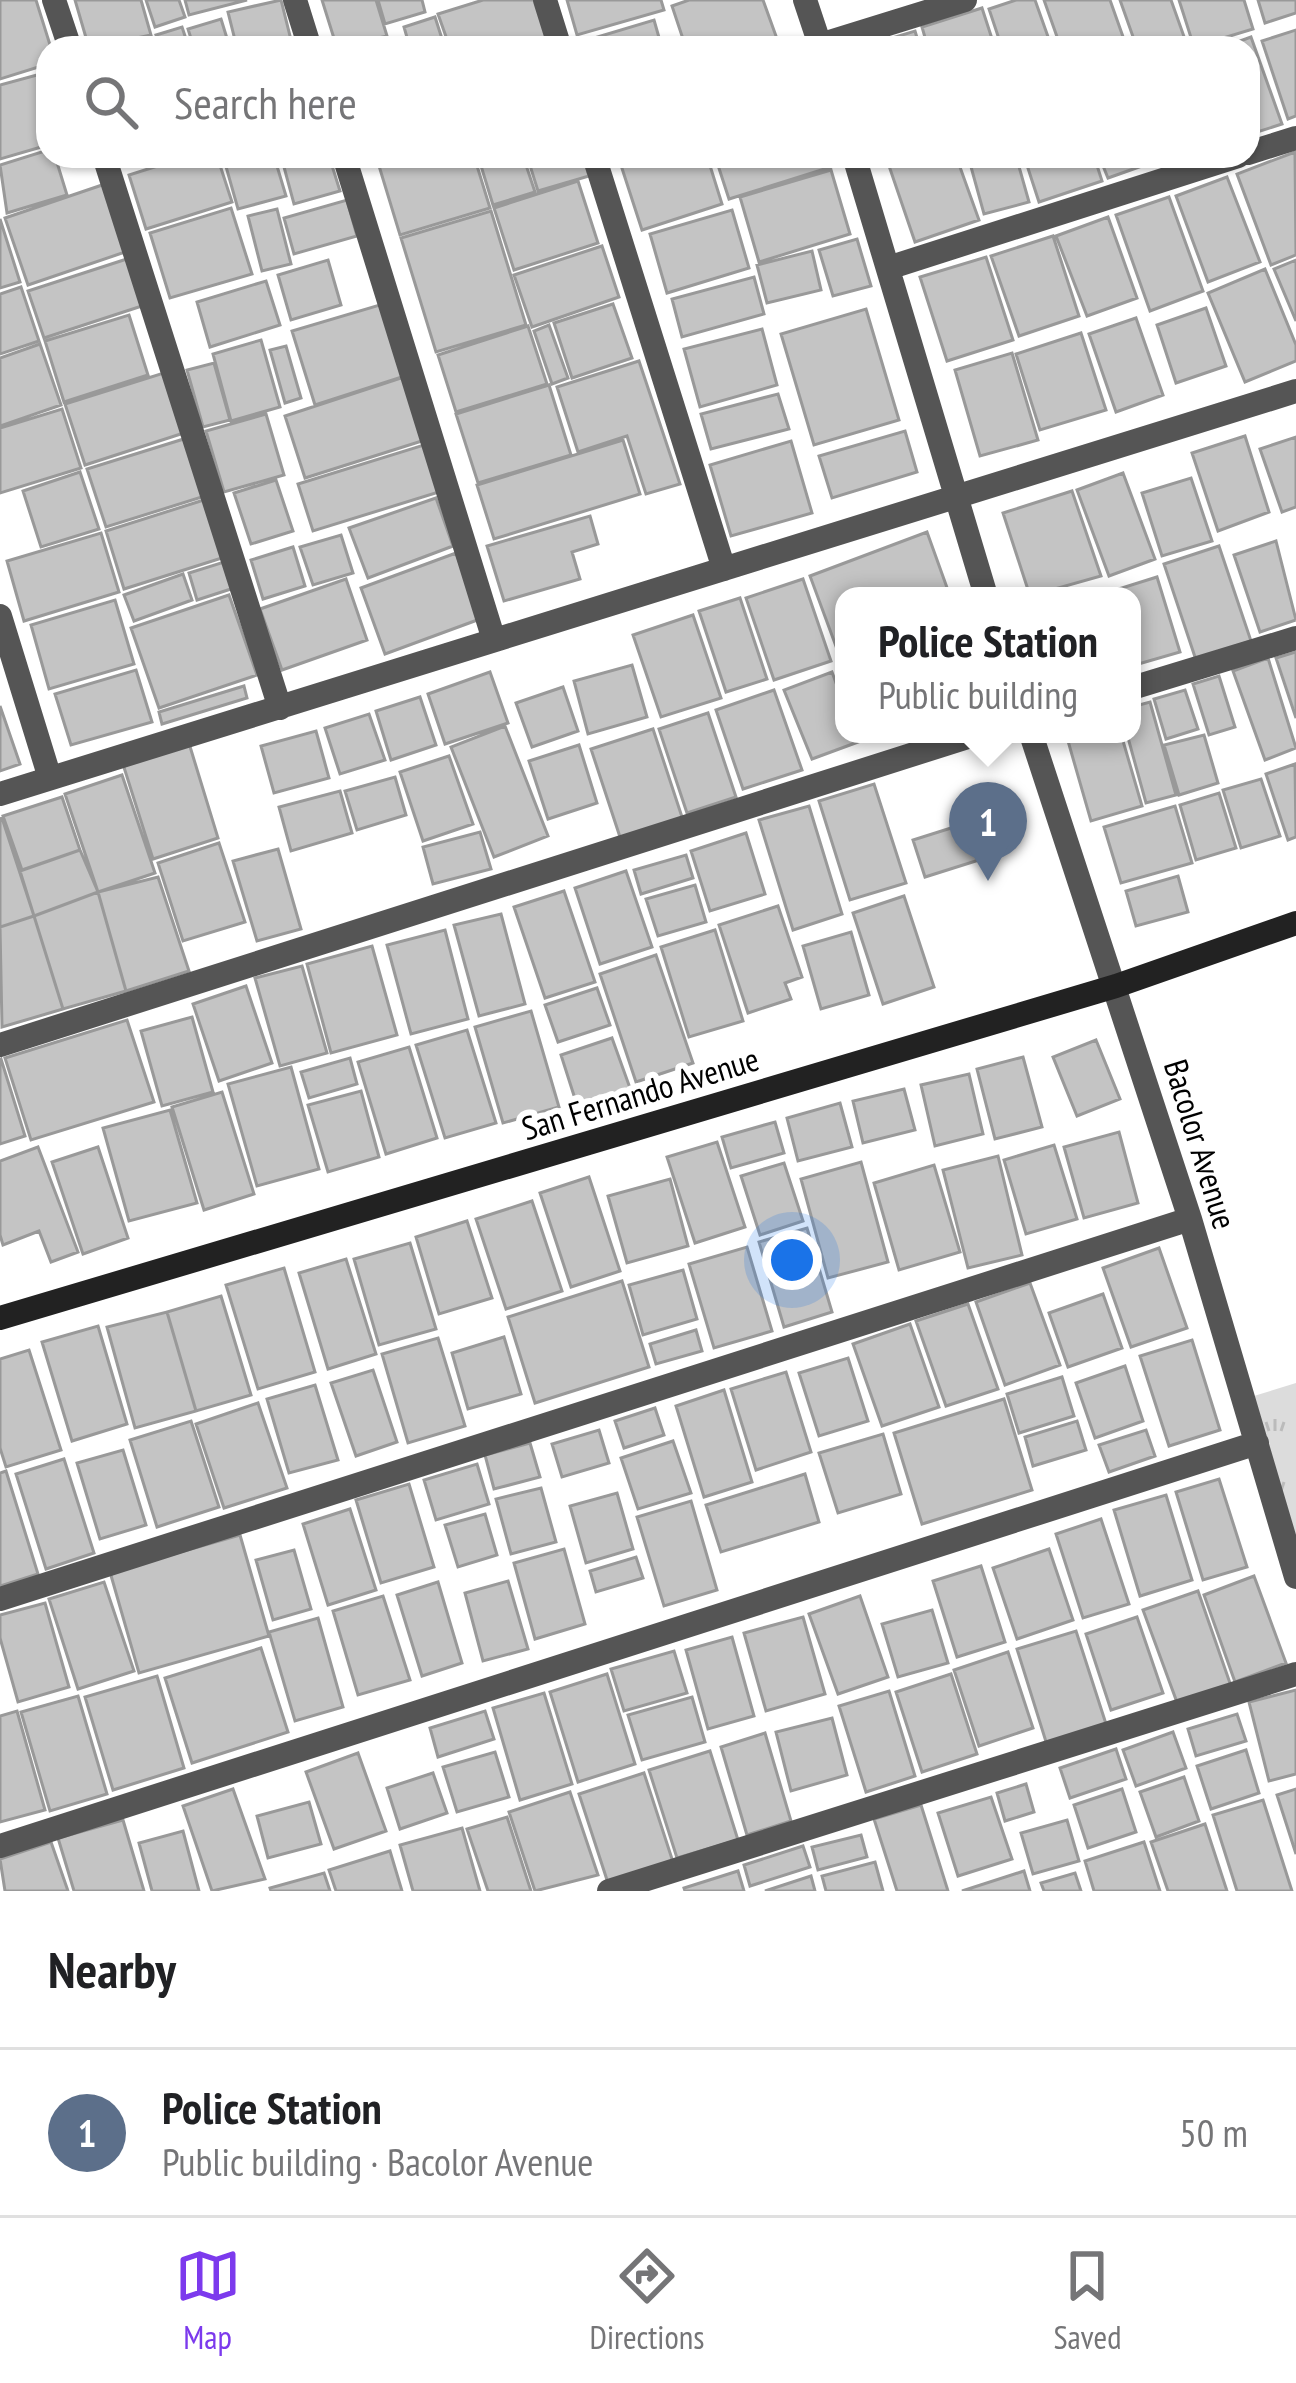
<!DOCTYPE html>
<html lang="en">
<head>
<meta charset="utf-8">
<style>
  body { margin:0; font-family:"PT Sans Narrow",sans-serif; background:#f6f6f6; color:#202124 }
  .you { position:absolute; left:792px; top:1260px; width:42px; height:42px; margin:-30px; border:9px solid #fff; border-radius:50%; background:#1a73e8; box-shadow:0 0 0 18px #1a73e833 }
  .badge { display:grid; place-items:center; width:78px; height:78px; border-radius:50%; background:#7c3aed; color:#fff; font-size:39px; font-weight:700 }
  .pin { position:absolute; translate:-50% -99px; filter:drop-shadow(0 3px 6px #0008) }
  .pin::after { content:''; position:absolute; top:63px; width:42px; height:36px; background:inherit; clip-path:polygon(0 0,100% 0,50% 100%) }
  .popup { position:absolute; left:835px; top:587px; width:306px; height:156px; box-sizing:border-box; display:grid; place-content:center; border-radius:24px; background:#fff; filter:drop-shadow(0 3px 9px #0005); font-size:39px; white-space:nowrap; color:#757577 }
  .popup b { font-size:45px; color:#202124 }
  .popup::after { content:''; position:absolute; left:50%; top:100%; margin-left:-24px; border:24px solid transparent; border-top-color:#fff }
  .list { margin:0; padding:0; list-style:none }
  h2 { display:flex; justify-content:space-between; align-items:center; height:156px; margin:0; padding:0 48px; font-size:51px }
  h2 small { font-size:39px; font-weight:400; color:#757577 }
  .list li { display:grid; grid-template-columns:78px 1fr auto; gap:36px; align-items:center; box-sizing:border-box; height:168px; padding:0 48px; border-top:3px solid #e0e0e0 }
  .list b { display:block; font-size:45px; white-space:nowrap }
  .list p { margin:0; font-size:39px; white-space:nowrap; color:#757577 }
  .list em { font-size:39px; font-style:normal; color:#757577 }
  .icon { flex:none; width:66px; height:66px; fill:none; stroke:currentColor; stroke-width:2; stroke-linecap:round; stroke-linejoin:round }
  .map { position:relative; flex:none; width:1296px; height:1891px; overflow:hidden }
  .search { position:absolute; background:#fff; box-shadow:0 3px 9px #0004; left:36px; right:36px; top:36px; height:132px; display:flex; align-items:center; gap:30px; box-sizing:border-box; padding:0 42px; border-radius:36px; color:#757577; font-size:45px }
  .sheet { height:324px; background:#fff }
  nav { display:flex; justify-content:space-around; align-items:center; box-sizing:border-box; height:168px; border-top:3px solid #e0e0e0; background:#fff; font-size:33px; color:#757577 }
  nav a { display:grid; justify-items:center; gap:6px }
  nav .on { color:#7c3aed }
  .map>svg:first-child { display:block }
</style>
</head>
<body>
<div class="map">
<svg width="1296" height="1891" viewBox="0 0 1296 1891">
  <defs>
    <pattern id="park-tufts" width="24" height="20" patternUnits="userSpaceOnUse" patternTransform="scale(3)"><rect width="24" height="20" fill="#dcdcdc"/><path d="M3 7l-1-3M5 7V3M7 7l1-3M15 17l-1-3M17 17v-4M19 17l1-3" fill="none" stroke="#bbb"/></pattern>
  </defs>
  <rect width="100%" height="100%" fill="#fff"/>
  <path fill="url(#park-tufts)" d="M1296 1383V1567L1244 1399Z"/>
  <path fill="#c4c4c4" stroke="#999" stroke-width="3" d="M0 0H36L51 48 48 64 0 79Z
    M75 0H141L151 35 89 48Z
    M146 0H179L185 17 155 27Z
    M185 0H247L189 15Z
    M281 0 293 48H237L228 12Z
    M322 0H376L387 36 337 48Z
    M378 0H422L425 12 385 24Z
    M483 0H535L551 48H450L438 14Z
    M567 0H661L664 10 577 35Z
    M689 0H763L776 36 742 48H686L672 6Z
    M1016 0H1035L1052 48H1002L989 9Z
    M1044 0H1110L1127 48H1061Z
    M1120 0H1171L1187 45 1137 48Z
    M1179 0H1244L1253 29 1194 47Z
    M1258 0H1296V13L1265 23Z
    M982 8 995 48H928L922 27Z
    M435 17 445 48H410L404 27Z
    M221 19 230 48H194L188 29Z
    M654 20 662 48H586L584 41Z
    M182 27 189 48H161L156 35Z
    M1296 30V116L1288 119 1262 41Z
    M915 31 920 48H859Z
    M1251 37 1282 124 1248 135V48H1221Z
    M48 72V145L0 159V85Z
    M48 150V156H55L67 195 7 213 0 165Z
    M1295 152 1296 255 1271 265 1237 174Z
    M189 156H217L232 202 146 229 129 175Z
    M223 156H274L286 196 238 209Z
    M281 156H329L340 191 294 204Z
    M376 156H474L490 208 400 235Z
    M478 156H523L535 192 493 205Z
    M527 156H583L589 176 538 191Z
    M618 156H707L722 204 642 230Z
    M715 156H827L831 167 729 199Z
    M899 156H956L979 220 915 242 887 160Z
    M968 156H1016L1029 202 984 214Z
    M1024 156H1094L1102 181 1039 202Z
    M1099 156H1170L1108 178Z
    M831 170 850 234 759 262 740 197Z
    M1227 177 1260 262 1208 282 1176 196Z
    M578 181 598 243 514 270 494 208Z
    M108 183 131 250 28 285 5 218Z
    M1169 197 1203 291 1150 311 1116 215Z
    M347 200 357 236 294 254 284 218Z
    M231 208 252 274 170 298 150 233Z
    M277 209 291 264 262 271 248 216Z
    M732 210 749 268 667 293 650 234Z
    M491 211 526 325 436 352 401 238Z
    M1108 217 1137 298 1087 316 1056 236Z
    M0 219 20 282 0 288Z
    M1053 236 1079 316 1019 336 991 256Z
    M857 239 871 286 833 296 819 250Z
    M602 246 619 297 532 327 514 275Z
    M812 251 821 290 767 303 757 265Z
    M133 257 148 304 44 338 28 291Z
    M986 257 1013 340 947 361 920 277Z
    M328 260 341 305 291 320 278 275Z
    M1296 260V321L1274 269Z
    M1265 269 1296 345V361L1245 382 1208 293Z
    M754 277 764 314 682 337 672 299Z
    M266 281 280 325 210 347 197 302Z
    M21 287 39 341 0 354V294Z
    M383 304 405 376 315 405 292 331Z
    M613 304 632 358 572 378 554 323Z
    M1206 308 1226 366 1176 383 1157 325Z
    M866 309 899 420 814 445 781 334Z
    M129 315 148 375 64 402 45 341Z
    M1136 318 1163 395 1116 412 1089 334Z
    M549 325 568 378 552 384 534 331Z
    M528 326 547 384 456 412 438 355Z
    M762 329 777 385 700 407 684 349Z
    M1081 333 1106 410 1040 430 1016 354Z
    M261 340 280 407 231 421 213 354Z
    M40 344 61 405 0 426V358Z
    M286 346 301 398 285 403 270 350Z
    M1012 353 1038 440 980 456 955 370Z
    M639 361 680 484 646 494 627 436 578 452 557 387Z
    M214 363 230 420 203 427 187 370Z
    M170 371 190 431 85 465 65 404Z
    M404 377 425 440 305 478 285 416Z
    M549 385 571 455 478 483 456 414Z
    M778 394 789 429 711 449 701 414Z
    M62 409 81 468 0 493V428Z
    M266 414 284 475 224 492 206 431Z
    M905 431 917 472 832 498 819 456Z
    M1245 436 1269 512 1218 531 1192 453Z
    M1296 437V507L1282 512 1260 449Z
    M187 438 205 496 106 527 87 469Z
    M623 440 640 494 494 539 477 485Z
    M791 441 812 513 731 536 710 465Z
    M427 444 442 491 313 531 298 484Z
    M80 472 99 529 41 547 23 491Z
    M1123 473 1155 559 1109 576 1077 490Z
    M1191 478 1212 541 1162 556 1142 493Z
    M276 480 293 531 251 544 234 493Z
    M1072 491 1101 576 1030 596 1003 513Z
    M436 498 453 546 368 578 349 528Z
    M207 499 225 557 124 589 106 531Z
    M590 516 598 544 572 552 580 579 504 601 487 546Z
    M927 532 950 596H844V646L837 649 810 576Z
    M101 533 119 592 24 621 7 561Z
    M341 535 353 573 313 585 300 547Z
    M1276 541 1296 620 1260 632 1234 555Z
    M1219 546 1251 641 1196 660 1164 564Z
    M293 547 305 586 263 599 251 560Z
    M456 553 480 619 385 654 361 588Z
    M224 562 234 588 197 600 189 573Z
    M183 574 192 600 134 621 124 595Z
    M1157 577 1180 652 1135 665 1132 596 1112 591Z
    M346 579 367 640 282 670 260 609Z
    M803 579 831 661 774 680 746 598Z
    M229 595 257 675 159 708 131 628Z
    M740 598 767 679 726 692 699 611Z
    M115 600 134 664 49 689 31 625Z
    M693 615 721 698 661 717 633 635Z
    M1296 652V718L1276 658Z
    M1268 658 1296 748 1265 760 1233 671Z
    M632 665 647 717 588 734 574 681Z
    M136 670 152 722 71 745 55 694Z
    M490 672 508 723 445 744 428 694Z
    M832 672 844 705V734H855L858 742 812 759 784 690Z
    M1219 676 1235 727 1209 735 1193 684Z
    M244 686 247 698 162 724 159 712Z
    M563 687 578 731 532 747 516 703Z
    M774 690 802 770 743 789 716 710Z
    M1185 690 1198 729 1166 739 1154 699Z
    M420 697 436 745 391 760 376 711Z
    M1150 702 1176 795 1146 803 1127 734H1132V707Z
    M0 706 20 764 0 771Z
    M708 713 736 797 687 813 659 729Z
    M369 714 385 760 340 774 325 728Z
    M505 726 548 836 494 857 451 747Z
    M653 729 683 820 621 840 591 749Z
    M316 731 329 778 274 793 261 746Z
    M1066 734H1121L1142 806 1091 821Z
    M1204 735 1218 783 1179 795 1164 745Z
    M188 740 218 838 153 859 122 761Z
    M579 745 597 803 548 819 529 761Z
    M449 756 473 824 423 841 400 772Z
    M1295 764 1296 837 1288 840 1266 774Z
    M122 775 155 873 98 892 65 794Z
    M395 777 406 815 357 830 345 791Z
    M1261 779 1280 836 1241 848 1223 790Z
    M874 784 906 883 850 900 819 801Z
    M340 791 352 833 291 851 279 807Z
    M1219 793 1236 848 1196 860 1180 805Z
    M62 797 80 850 22 870 3 816Z
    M809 806 842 914 793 930 759 820Z
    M1175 806 1192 863 1121 883 1104 827Z
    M2 818 34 916 0 927V819Z
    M967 823 979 860 925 877 913 840Z
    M480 832 491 869 433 884 423 847Z
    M746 833 765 894 710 911 691 851Z
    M219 843 245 922 183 941 158 863Z
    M278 849 301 929 257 941 233 861Z
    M80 850 98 892 34 916 20 871Z
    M686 855 693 878 641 894 634 870Z
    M626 871 652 947 600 964 575 888Z
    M1178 876 1188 912 1136 926 1126 891Z
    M158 877 189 971 126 991 98 892Z
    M695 885 706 922 658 936 646 899Z
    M564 891 595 982 545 998 514 907Z
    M98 892 126 991 63 1009 34 916Z
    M904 896 934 987 883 1004 853 913Z
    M778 906 802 977 785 983 791 999 748 1013 719 925Z
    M501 914 525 1004 479 1016 454 925Z
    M34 916 63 1009 2 1027 0 927Z
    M445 930 468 1019 411 1034 387 945Z
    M715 930 743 1021 689 1037 661 947Z
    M851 932 869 995 821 1009 803 946Z
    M372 946 397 1035 331 1053 307 964Z
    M656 955 693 1063 636 1082 600 974Z
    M302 966 327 1053 280 1066 255 978Z
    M246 986 272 1063 219 1081 193 1004Z
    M597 988 610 1025 558 1042 545 1005Z
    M531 1011 559 1107 503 1123 475 1027Z
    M192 1017 213 1092 162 1106 141 1031Z
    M127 1020 154 1102 31 1140 5 1058Z
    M467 1030 496 1123 445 1138 416 1045Z
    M612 1038 630 1088 577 1105 561 1055Z
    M1096 1040 1120 1099 1077 1116 1053 1057Z
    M409 1047 437 1138 386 1154 358 1062Z
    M1023 1057 1042 1127 995 1139 977 1069Z
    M350 1058 357 1084 309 1098 301 1072Z
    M1 1059 25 1136 0 1144V1060Z
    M291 1067 319 1169 257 1186 228 1084Z
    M969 1074 983 1134 935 1146 921 1085Z
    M904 1089 915 1130 863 1143 853 1101Z
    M361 1091 379 1157 328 1172 308 1105Z
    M222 1092 254 1194 204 1210 172 1107Z
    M840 1103 852 1147 798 1161 787 1118Z
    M170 1110 197 1203 129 1221 103 1128Z
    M775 1122 784 1153 731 1168 722 1137Z
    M1119 1132 1138 1203 1084 1218 1064 1147Z
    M717 1142 745 1227 695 1243 667 1157Z
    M1054 1145 1077 1219 1026 1234 1004 1160Z
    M38 1147 78 1252 51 1262 39 1231 3 1245 0 1235V1161Z
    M98 1147 128 1238 83 1254 52 1162Z
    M998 1156 1022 1255 968 1268 943 1170Z
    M861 1162 888 1262 828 1278 801 1179Z
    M784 1163 803 1221 760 1235 741 1176Z
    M934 1165 960 1252 899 1270 874 1183Z
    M589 1177 620 1271 571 1287 540 1193Z
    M670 1179 688 1246 627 1263 608 1196Z
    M532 1201 562 1291 506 1309 476 1219Z
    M467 1221 492 1298 439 1314 416 1237Z
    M807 1228 832 1312 784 1327 759 1242Z
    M410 1243 436 1329 379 1345 354 1259Z
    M747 1247 772 1331 714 1348 689 1264Z
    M1159 1248 1187 1328 1131 1347 1103 1268Z
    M346 1259 376 1354 328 1369 299 1273Z
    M284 1268 315 1372 258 1389 226 1285Z
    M683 1270 697 1319 643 1335 629 1285Z
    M622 1281 649 1367 535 1403 508 1317Z
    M1030 1283 1060 1365 1005 1385 976 1302Z
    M1103 1294 1122 1348 1068 1367 1049 1313Z
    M221 1296 251 1395 196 1411 167 1312Z
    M968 1304 998 1389 946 1406 916 1321Z
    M167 1312 196 1411 135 1428 107 1327Z
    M910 1324 939 1407 882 1426 853 1344Z
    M98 1326 127 1424 72 1441 42 1342Z
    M696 1330 702 1351 656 1364 650 1344Z
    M504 1337 521 1394 468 1409 452 1353Z
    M438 1338 465 1426 408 1443 382 1354Z
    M1192 1340 1220 1430 1169 1446 1140 1356Z
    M29 1350 61 1450 6 1467 0 1448V1359Z
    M848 1358 868 1421 819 1436 799 1373Z
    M1125 1366 1143 1421 1095 1438 1076 1383Z
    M373 1370 397 1442 356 1456 331 1383Z
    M786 1372 811 1452 756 1470 731 1389Z
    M1062 1377 1074 1416 1019 1433 1007 1394Z
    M315 1385 338 1460 289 1473 267 1399Z
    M724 1390 752 1482 704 1497 676 1406Z
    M1004 1399 1032 1490 922 1524 894 1433Z
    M258 1403 287 1488 224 1508 196 1424Z
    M655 1408 664 1435 624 1448 615 1421Z
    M191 1421 219 1507 157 1527 130 1440Z
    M1077 1421 1086 1450 1033 1466 1025 1437Z
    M599 1430 609 1463 562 1477 552 1444Z
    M1146 1430 1155 1456 1109 1472 1099 1445Z
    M883 1434 901 1494 838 1513 819 1453Z
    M673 1441 691 1493 638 1509 621 1458Z
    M530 1443 540 1477 494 1489 485 1455Z
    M123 1450 146 1525 100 1539 77 1463Z
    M64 1459 94 1553 46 1569 16 1474Z
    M477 1464 489 1504 436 1520 424 1480Z
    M6 1471 38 1574 0 1586V1473Z
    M805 1474 819 1522 721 1552 706 1505Z
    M1219 1479 1247 1567 1203 1580 1176 1492Z
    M409 1484 434 1567 381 1583 356 1500Z
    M541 1488 556 1542 511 1554 496 1499Z
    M617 1493 633 1549 586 1563 570 1506Z
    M1166 1495 1192 1580 1140 1596 1114 1510Z
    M691 1501 717 1590 664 1606 637 1517Z
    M350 1509 376 1590 328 1605 303 1524Z
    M485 1514 497 1555 458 1567 445 1525Z
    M1101 1519 1129 1604 1083 1618 1056 1534Z
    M240 1535 269 1636 139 1673 110 1572Z
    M564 1549 585 1624 535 1639 514 1563Z
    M1049 1549 1073 1620 1017 1639 993 1568Z
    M294 1550 311 1609 273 1620 256 1560Z
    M636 1557 643 1578 596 1592 590 1571Z
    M981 1566 1005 1642 957 1657 933 1581Z
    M1254 1576 1286 1663 1235 1682 1204 1595Z
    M508 1581 528 1649 483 1661 465 1593Z
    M104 1582 134 1671 78 1689 49 1599Z
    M438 1582 462 1663 422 1676 397 1595Z
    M1198 1591 1231 1686 1178 1705 1143 1610Z
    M383 1596 410 1680 358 1695 333 1611Z
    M860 1596 888 1677 838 1694 809 1614Z
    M45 1603 69 1687 18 1702 0 1638V1615Z
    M932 1610 948 1663 898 1677 882 1624Z
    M803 1617 825 1694 766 1711 744 1633Z
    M1137 1617 1163 1693 1111 1710 1086 1634Z
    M318 1618 343 1707 295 1721 269 1632Z
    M1076 1631 1107 1727 1047 1745 1017 1649Z
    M732 1637 754 1716 708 1729 686 1650Z
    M261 1648 288 1732 192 1763 165 1678Z
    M674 1651 687 1693 624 1711 611 1669Z
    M1008 1652 1033 1728 979 1746 954 1670Z
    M607 1674 635 1764 578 1782 550 1692Z
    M951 1674 977 1754 922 1772 896 1692Z
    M157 1676 184 1768 113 1790 85 1697Z
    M1296 1690V1774L1269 1781 1249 1702Z
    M889 1691 915 1776 866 1792 839 1706Z
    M544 1693 572 1784 520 1800 493 1708Z
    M78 1696 107 1794 50 1811 21 1712Z
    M692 1697 705 1742 642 1760 628 1715Z
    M17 1711 45 1810 0 1822V1716Z
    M485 1711 494 1739 438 1757 430 1728Z
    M1237 1714 1246 1741 1196 1756 1188 1729Z
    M832 1718 847 1775 791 1791 776 1732Z
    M1173 1732 1186 1768 1136 1786 1123 1750Z
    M765 1733 791 1821 747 1835 721 1747Z
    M1116 1749 1126 1779 1070 1798 1060 1768Z
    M1246 1750 1259 1793 1211 1809 1197 1766Z
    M710 1751 738 1840 677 1858 649 1770Z
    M495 1752 509 1797 457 1812 443 1767Z
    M358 1753 386 1831 334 1849 306 1772Z
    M433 1773 447 1813 400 1829 387 1788Z
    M644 1773 673 1862 608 1883 579 1794Z
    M1184 1777 1199 1821 1156 1837 1140 1792Z
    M1026 1784 1034 1812 1005 1821 997 1793Z
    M233 1789 265 1879 212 1891 183 1806Z
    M1122 1789 1136 1832 1088 1848 1074 1805Z
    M1296 1789V1854L1277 1795Z
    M570 1792 598 1875 535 1891 509 1812Z
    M991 1797 1012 1859 958 1876 938 1813Z
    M1263 1800 1292 1891H1237L1213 1815Z
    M309 1802 321 1844 268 1858 257 1816Z
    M921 1805 948 1891H897L874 1819Z
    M507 1817 531 1891H488L467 1829Z
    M123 1820 144 1891H74L58 1838Z
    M1067 1820 1079 1861 1033 1874 1021 1833Z
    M1205 1824 1227 1891H1168L1151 1842Z
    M462 1828 480 1891H413L400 1845Z
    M183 1831 199 1891H152L139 1843Z
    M861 1835 867 1857 818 1870 812 1847Z
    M51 1842 68 1891H5L0 1859Z
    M1144 1842 1160 1891H1094L1085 1861Z
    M803 1846 810 1867 750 1886 744 1865Z
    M390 1851 402 1891H336L329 1870Z
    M875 1862 883 1891H826L822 1876Z
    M738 1871 744 1891H685L684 1888Z
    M1024 1871 1030 1891H962Z
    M324 1873 330 1891H271L270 1888Z
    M1075 1873 1081 1891H1044L1041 1883Z
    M811 1876 815 1891H765Z"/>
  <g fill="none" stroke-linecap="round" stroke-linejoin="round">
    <path stroke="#555" stroke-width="24" d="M54 0 70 48
      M295 0 310 48
      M545 0 560 48
      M805 0 821 48
      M820 45 965 0
      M1248 153 1296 138
      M104 156 280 708
      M344 156 494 640
      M594 156 724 569
      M854 156 986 596
      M888 268 1238 156
      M0 616 49 775
      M1132 688 1296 638
      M1031 734 1190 1219 1296 1577
      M0 794 1296 391
      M0 1045 977 734
      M0 1599 1190 1219
      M0 1846 1257 1443
      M609 1891 1296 1674"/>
    <path stroke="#222" stroke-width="24" d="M0 1318 1116 986 1296 923"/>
  </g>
  <g text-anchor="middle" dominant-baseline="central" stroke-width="12" stroke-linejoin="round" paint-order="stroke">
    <g font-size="33" fill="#000" stroke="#fff">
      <text transform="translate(640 1093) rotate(-17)">San Fernando Avenue</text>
      <text transform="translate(1201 1144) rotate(73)">Bacolor Avenue</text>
    </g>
  </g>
</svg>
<div class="you"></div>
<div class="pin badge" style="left:988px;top:881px;background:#5c6f8a">1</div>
<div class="popup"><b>Police Station</b>Public building</div>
<div class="search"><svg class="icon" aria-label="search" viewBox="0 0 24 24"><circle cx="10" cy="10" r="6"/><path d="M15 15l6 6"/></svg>Search here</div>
</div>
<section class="sheet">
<h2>Nearby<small></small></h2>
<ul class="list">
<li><span class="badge" style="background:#5c6f8a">1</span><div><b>Police Station</b><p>Public building · Bacolor Avenue</p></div><em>50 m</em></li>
</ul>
</section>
<nav>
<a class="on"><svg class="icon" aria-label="map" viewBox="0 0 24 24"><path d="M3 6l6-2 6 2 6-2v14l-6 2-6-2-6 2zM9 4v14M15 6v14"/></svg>Map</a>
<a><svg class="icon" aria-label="directions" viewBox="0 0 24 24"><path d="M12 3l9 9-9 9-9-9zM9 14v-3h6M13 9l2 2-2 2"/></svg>Directions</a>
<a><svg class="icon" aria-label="saved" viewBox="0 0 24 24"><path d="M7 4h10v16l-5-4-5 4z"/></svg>Saved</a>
</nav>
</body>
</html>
